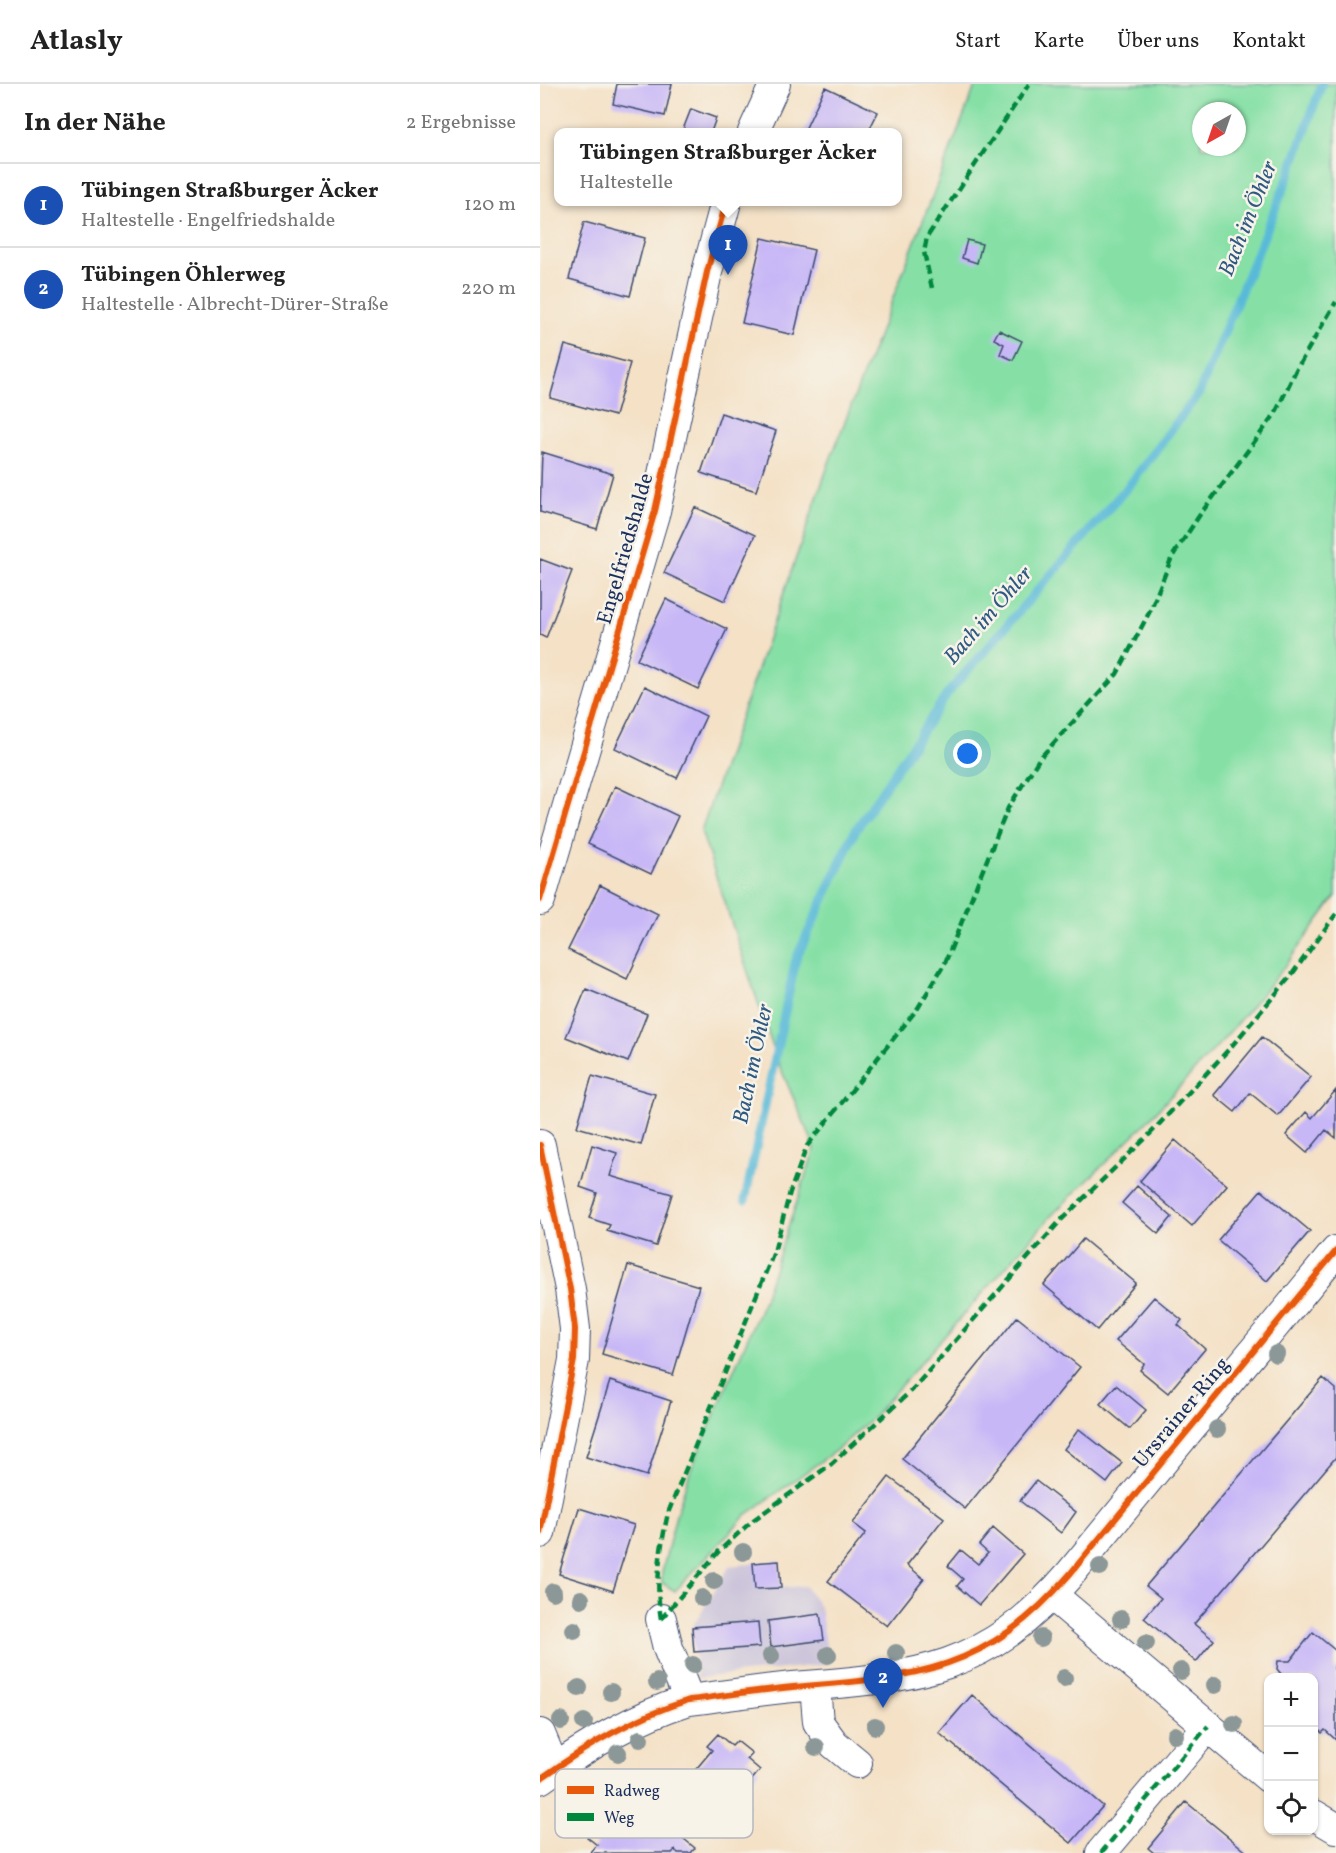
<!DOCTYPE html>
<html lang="de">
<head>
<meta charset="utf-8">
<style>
  body { margin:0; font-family:Vollkorn,serif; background:#f6f6f6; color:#222 }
  .controls { position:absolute; right:18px; bottom:18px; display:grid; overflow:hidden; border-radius:12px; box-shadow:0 2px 4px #0004 }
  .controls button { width:54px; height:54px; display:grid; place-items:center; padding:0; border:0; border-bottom:2px solid #e0e0e0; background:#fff; color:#222; font:30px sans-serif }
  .compass { position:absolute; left:652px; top:18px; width:54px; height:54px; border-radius:50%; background:#fff; box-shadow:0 2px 4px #0004; rotate:220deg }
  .you { position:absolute; left:428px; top:670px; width:21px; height:21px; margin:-15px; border:4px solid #fff; border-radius:50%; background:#1a73e8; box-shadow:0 0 0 9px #1a73e833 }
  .badge { display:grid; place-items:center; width:39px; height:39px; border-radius:50%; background:#0b8043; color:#fff; font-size:20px; font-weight:700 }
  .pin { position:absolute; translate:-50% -50px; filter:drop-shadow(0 2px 3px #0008) }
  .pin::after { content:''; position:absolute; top:32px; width:21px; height:18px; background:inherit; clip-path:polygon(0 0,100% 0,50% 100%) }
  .popup { position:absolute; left:14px; top:44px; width:348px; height:78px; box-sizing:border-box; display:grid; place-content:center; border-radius:12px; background:#fff; filter:drop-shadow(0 2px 4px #0005); font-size:20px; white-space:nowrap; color:#767676 }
  .popup b { font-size:22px; color:#222 }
  .popup::after { content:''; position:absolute; left:50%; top:100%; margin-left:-12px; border:12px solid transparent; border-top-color:#fff }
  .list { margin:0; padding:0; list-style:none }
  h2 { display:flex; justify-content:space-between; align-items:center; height:78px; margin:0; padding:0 24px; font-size:26px }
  h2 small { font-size:20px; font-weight:400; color:#767676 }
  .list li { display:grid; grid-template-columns:39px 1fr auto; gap:18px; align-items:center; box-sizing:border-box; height:84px; padding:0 24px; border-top:2px solid #e0e0e0 }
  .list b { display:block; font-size:22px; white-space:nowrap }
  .list p { margin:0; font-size:20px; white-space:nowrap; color:#767676 }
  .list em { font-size:20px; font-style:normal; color:#767676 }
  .icon { flex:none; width:33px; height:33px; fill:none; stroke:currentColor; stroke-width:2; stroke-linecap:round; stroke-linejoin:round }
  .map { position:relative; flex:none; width:796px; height:1769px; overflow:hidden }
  header { display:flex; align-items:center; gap:36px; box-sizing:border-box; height:84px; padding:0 30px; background:#fff; border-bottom:2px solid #e0e0e0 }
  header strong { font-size:28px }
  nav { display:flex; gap:33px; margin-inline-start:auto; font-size:21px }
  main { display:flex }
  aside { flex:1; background:#fff }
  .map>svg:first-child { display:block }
</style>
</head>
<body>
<header>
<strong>Atlasly</strong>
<nav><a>Start</a><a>Karte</a><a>Über uns</a><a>Kontakt</a></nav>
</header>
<main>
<aside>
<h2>In der Nähe<small>2 Ergebnisse</small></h2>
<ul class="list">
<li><span class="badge" style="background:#1a4fb4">1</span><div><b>Tübingen Straßburger Äcker</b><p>Haltestelle · Engelfriedshalde</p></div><em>120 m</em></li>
<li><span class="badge" style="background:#1a4fb4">2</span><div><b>Tübingen Öhlerweg</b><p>Haltestelle · Albrecht-Dürer-Straße</p></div><em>220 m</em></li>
</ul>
</aside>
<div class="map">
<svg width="796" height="1769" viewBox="0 0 796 1769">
  <rect width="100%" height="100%" fill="#f7f3e8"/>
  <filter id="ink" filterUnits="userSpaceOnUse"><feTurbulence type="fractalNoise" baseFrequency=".0167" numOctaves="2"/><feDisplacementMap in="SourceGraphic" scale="12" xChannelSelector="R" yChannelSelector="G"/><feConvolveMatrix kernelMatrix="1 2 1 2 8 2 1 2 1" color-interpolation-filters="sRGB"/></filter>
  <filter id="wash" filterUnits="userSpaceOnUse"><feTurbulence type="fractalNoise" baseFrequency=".008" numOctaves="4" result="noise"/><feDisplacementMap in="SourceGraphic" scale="24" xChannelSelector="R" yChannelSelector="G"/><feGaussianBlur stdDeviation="1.35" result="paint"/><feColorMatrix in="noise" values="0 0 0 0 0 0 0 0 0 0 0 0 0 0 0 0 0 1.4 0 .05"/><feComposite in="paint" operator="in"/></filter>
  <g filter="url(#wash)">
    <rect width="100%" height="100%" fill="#f4e1c6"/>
    <path fill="#c7c0d9" d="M239 1477 241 1504 265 1502 280 1523 289 1580 157 1594 152 1543 190 1482Z"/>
    <path fill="#86e0a6" stroke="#508882" stroke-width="1.5" fill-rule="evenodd" d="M436 0H796V812L742 886 682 957 602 1043 512 1131 332 1334 298 1365 206 1431 135 1507 122 1499V1488L136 1431 150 1388 223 1218 275 1064 237 976 161 747 290 376ZM661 27H697V63H661Z"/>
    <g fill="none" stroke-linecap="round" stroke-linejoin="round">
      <path stroke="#59bad8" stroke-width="9" d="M205 1116 256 875 315 747 408 609 591 399 659 309 750 89 782 0"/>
    </g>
    <g id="blocks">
      <path fill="#c7b7f7" d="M77 0H132L125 32 73 20Z
        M285 3 338 28 328 48H264Z
        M151 25 176 34 171 48H142Z
        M44 138 105 154 90 212 29 195Z
        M222 154 274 166 254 251 202 239Z
        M427 156 442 160 437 179 422 174Z
        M459 246 482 257 473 276 460 270 464 260 454 255Z
        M25 261 90 279 75 332 10 314Z
        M181 329 236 347 216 407 161 389Z
        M2 368 73 390 57 445 0 428Z
        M155 423 215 451 185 517 124 489Z
        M0 475 32 487 6 554 0 551Z
        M126 515 187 545 158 605 97 576Z
        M105 602 166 632 137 694 75 664Z
        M75 702 138 732 111 790 48 760Z
        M60 801 118 830 87 895 28 866Z
        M46 905 107 930 88 978 26 953Z
        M722 953 771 993 738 1032 710 1009 695 1028 674 1011Z
        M52 992 115 1010 101 1061 37 1043Z
        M796 1006V1054L786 1046 767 1069 746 1051 766 1028 772 1034Z
        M635 1056 687 1101 652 1142 600 1097Z
        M52 1061 77 1069 70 1092 132 1110 116 1162 67 1147 70 1141 49 1134 57 1109 40 1103Z
        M597 1102 632 1133 618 1150 582 1119Z
        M721 1106 770 1147 727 1197 678 1156Z
        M543 1155 596 1199 557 1246 504 1201Z
        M88 1181 159 1202 133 1291 62 1270Z
        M614 1213 642 1236 638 1241 665 1265 628 1309 600 1286 604 1280 576 1257Z
        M477 1233 540 1283 425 1425 362 1375Z
        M783 1294 796 1305V1373L654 1540 674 1556 656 1578 604 1534 621 1514 606 1502Z
        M70 1297 131 1317 107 1392 46 1373Z
        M576 1301 606 1326 590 1345 560 1320Z
        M539 1345 582 1379 567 1399 524 1365Z
        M349 1393 404 1434 367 1481 384 1495 347 1542 288 1497 326 1449 313 1439Z
        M496 1397 536 1428 521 1449 480 1417Z
        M39 1424 94 1441 73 1507 19 1490Z
        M453 1444 483 1470 439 1521 417 1502 423 1495 408 1482 421 1466 438 1480 448 1469 439 1461Z
        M239 1477 241 1504 215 1505 213 1479Z
        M280 1530 284 1556 231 1563 228 1537Z
        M218 1538 220 1563 154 1568 152 1543Z
        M773 1548 796 1567 794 1585 796 1587V1656L785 1646 782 1649 774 1642V1594H740L742 1591 737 1585 738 1577H750Z
        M432 1611 563 1722 531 1759 399 1649Z
        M178 1650 192 1662 197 1657 212 1669 207 1675 220 1686 199 1711 210 1720 200 1731 190 1722 175 1740 164 1731 144 1755 155 1764 151 1769H138L135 1766 132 1769H50L57 1761 47 1753 56 1743 65 1751 81 1732 91 1741 112 1716 102 1708 110 1697 121 1706 136 1688 146 1697 172 1666 167 1662Z
        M646 1718 703 1765 708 1769H614L608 1764Z"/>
    </g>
  </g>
  <g filter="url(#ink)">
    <use href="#blocks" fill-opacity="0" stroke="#3c4a6e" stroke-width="1.5"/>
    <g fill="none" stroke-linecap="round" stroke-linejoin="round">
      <defs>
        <path id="minor" d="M213 48 235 0
          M0 816 115 427 167 188 186 118
          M0 1061 30 1205 35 1245 34 1276 0 1449
          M512 1511 728 1693
          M121 1535 128 1564 149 1616
          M275 1602 278 1638 294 1660 317 1679
          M0 1650 14 1684
          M0 1695C48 1661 94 1633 149 1616 184 1612 219 1606 253 1603 375 1593 445 1589 530 1490L796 1167
          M774 1731 796 1744
          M561 1769 668 1642"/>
      </defs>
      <use href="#minor" stroke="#3c4a6e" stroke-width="32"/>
      <use href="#minor" stroke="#fff" stroke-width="30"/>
      <path stroke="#00873e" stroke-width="4.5" stroke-dasharray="9 4.5" stroke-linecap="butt" d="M392 204 384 168 387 153 489 0
        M121 1535C115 1499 120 1465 128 1429L234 1168 250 1108 267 1062 378 924 405 879 468 724 499 675 577 590 610 527 632 473 659 432 735 330 756 286 796 218
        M121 1535 179 1467 212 1437 290 1381 372 1306 520 1137 610 1050 690 964 750 893 796 830
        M561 1769 668 1642"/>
      <defs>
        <path id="cycleway" d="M0 816 115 427 167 188 186 118
          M0 1061 30 1205 35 1245 34 1276 0 1449
          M0 1695C48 1661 94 1633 149 1616 184 1612 219 1606 253 1603 375 1593 445 1589 530 1490L796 1167"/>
      </defs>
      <use href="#cycleway" stroke="#f7f3e8" stroke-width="10"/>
      <use href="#cycleway" stroke="#e8590c" stroke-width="6"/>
    </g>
    <g fill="#8c9797">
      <circle cx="736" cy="1270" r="9"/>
      <circle cx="677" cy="1345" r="9"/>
      <circle cx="203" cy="1468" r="9"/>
      <circle cx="560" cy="1483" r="9"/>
      <circle cx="174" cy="1497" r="9"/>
      <circle cx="13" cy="1508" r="9"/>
      <circle cx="162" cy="1514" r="9"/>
      <circle cx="41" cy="1515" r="9"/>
      <circle cx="581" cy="1535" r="9"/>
      <circle cx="34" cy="1546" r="9"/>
      <circle cx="501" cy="1554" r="9"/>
      <circle cx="606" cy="1559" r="9"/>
      <circle cx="356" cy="1569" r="9"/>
      <circle cx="288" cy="1571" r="9"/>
      <circle cx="231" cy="1572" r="9"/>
      <circle cx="153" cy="1581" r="9"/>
      <circle cx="641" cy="1587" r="9"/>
      <circle cx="524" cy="1594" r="9"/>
      <circle cx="117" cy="1598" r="9"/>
      <circle cx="675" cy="1601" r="9"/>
      <circle cx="39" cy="1604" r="9"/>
      <circle cx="71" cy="1608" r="9"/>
      <circle cx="21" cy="1637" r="9"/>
      <circle cx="44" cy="1638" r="9"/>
      <circle cx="694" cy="1640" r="9"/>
      <circle cx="335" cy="1642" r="9"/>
      <circle cx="635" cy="1651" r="9"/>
      <circle cx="100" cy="1655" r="9"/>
      <circle cx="276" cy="1663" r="9"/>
      <circle cx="78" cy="1669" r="9"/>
    </g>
  </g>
  <g text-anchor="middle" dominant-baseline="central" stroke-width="5" stroke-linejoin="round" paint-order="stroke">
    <g font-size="21" fill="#1b2f5e" stroke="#f7f3e8">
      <text transform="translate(86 465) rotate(-74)">Engelfriedshalde</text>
      <text transform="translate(642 1329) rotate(-50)">Ursrainer Ring</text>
    </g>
    <g font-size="22" font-style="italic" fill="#2e5983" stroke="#f7f3e8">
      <text transform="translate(709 135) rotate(-68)">Bach im Öhler</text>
      <text transform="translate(449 532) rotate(-49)">Bach im Öhler</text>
      <text transform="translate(214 980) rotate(-78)">Bach im Öhler</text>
    </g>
  </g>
  <rect x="15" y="1685" width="198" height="69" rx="9" fill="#f7f3e8" stroke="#b5b8bf" stroke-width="1.5"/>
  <rect x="27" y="1702" width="27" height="8" fill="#e8590c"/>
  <rect x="27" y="1729" width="27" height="8" fill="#00873e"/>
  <g font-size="16" fill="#1b2f5e">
    <text x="64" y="1712">Radweg</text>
    <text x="64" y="1739">Weg</text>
  </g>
</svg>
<div class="controls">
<button>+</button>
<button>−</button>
<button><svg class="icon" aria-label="locate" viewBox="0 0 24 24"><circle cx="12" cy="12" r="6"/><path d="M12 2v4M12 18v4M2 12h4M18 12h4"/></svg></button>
</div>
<svg class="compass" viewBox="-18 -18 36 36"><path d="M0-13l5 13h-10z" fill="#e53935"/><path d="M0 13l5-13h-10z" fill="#767676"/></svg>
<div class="you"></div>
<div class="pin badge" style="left:188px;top:191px;background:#1a4fb4">1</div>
<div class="popup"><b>Tübingen Straßburger Äcker</b>Haltestelle</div>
<div class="pin badge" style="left:343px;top:1624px;background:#1a4fb4">2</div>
</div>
</main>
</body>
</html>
